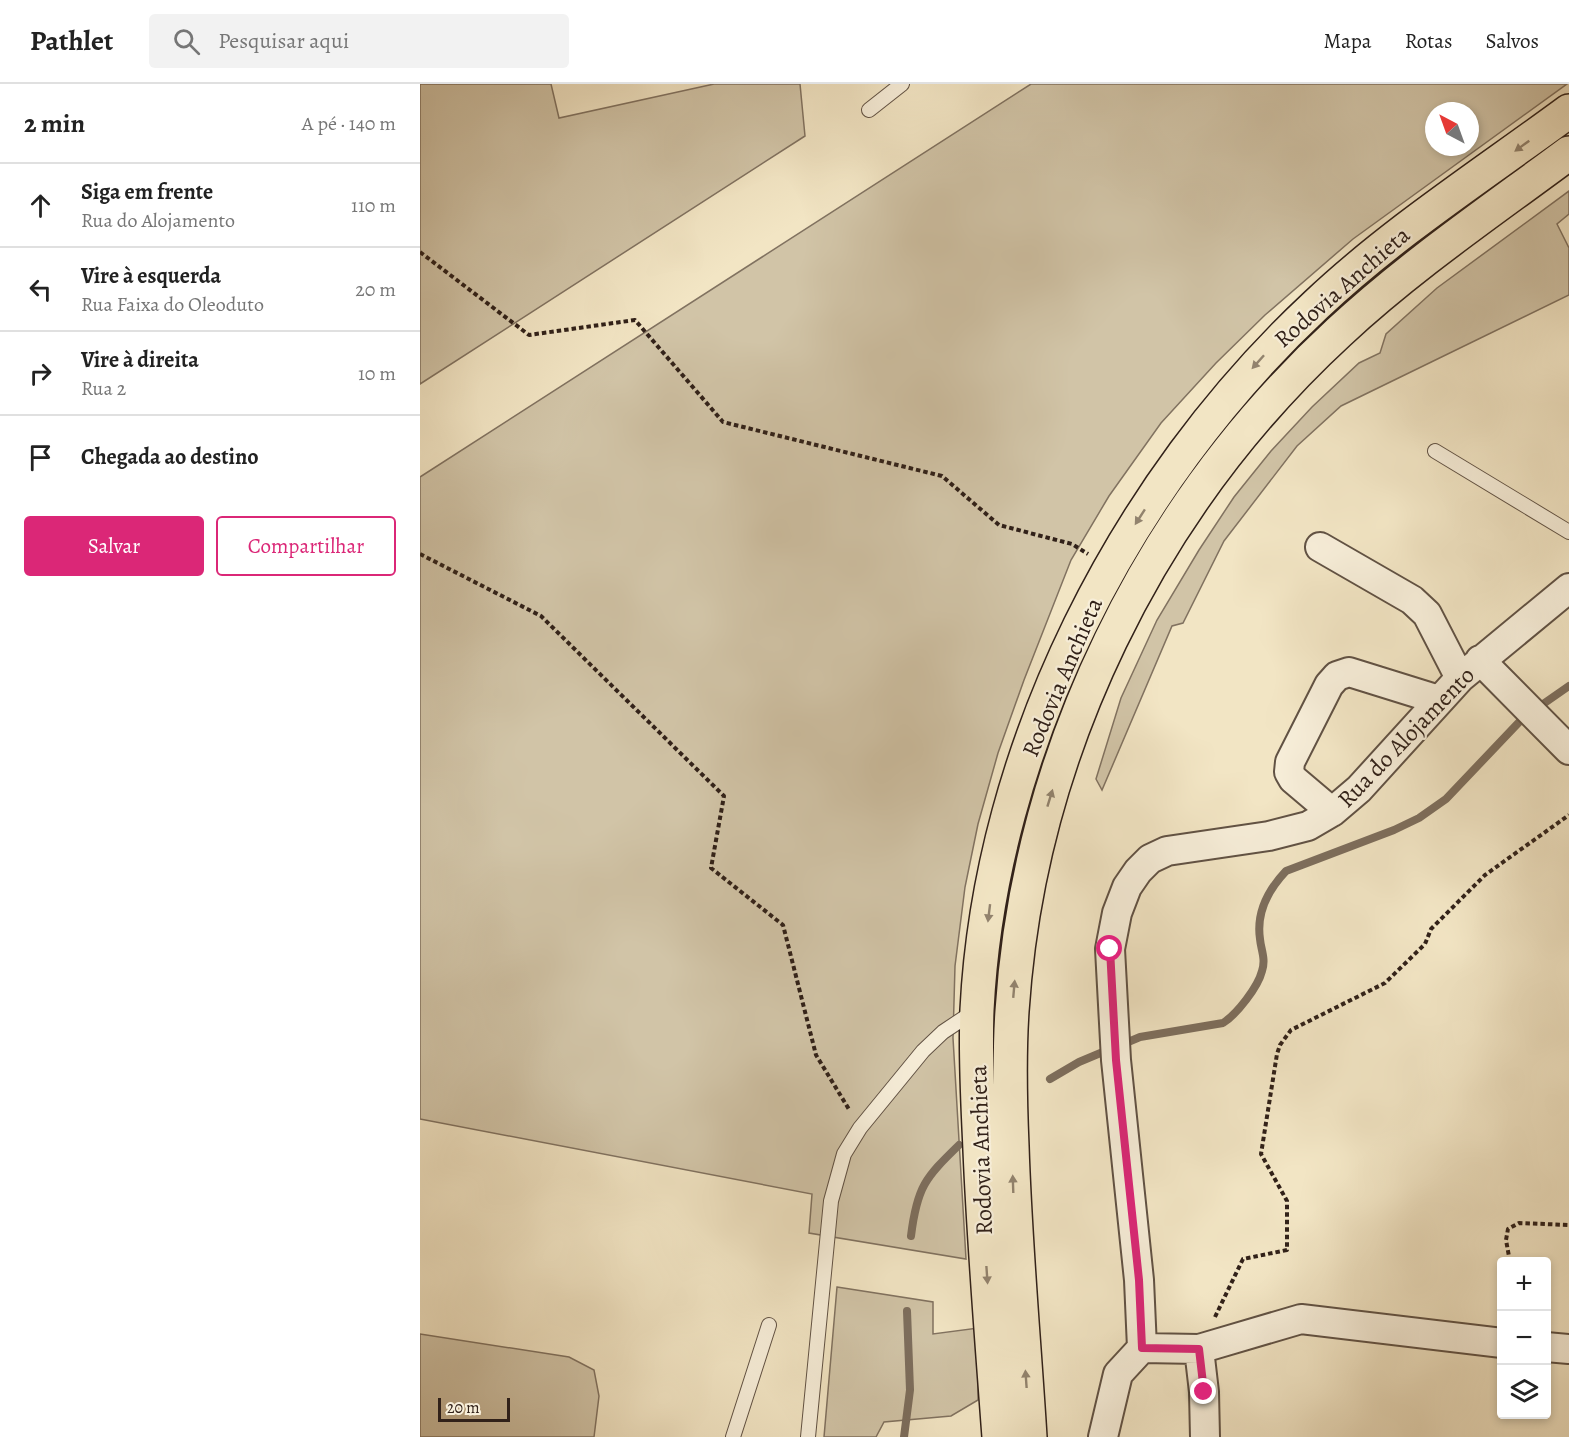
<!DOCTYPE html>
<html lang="pt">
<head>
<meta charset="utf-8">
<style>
  body { margin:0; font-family:Alegreya,serif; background:#f2f2f2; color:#222 }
  .controls { position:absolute; right:18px; bottom:18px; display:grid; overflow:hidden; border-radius:6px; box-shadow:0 3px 9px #0003 }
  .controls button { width:54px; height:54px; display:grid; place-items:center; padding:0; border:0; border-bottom:2px solid #e0e0e0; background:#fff; color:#222; font:30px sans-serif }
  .compass { position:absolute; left:1005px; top:18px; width:54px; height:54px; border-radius:50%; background:#fff; box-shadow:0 3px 9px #0003; rotate:319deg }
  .scale { position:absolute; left:18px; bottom:15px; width:72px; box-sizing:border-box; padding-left:6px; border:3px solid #312119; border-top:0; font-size:16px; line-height:21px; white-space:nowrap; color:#312119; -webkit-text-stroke:4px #f7eed9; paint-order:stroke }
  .stop { position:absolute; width:18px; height:18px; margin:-14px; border:4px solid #db2777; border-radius:50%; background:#fff }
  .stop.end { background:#db2777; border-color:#fff; box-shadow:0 2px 6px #0008 }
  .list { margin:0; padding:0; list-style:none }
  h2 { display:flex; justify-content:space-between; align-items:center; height:78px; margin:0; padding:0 24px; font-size:26px }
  h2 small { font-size:20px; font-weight:400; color:#767676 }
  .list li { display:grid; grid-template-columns:39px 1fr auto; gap:18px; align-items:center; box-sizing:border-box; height:84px; padding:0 24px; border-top:2px solid #e0e0e0 }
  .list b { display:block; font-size:22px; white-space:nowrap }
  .list p { margin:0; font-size:20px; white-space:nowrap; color:#767676 }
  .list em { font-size:20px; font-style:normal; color:#767676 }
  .actions { display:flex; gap:12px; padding:18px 24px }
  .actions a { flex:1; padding:14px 0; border:2px solid #db2777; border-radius:6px; text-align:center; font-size:21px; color:#db2777 }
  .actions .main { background:#db2777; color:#fff }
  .icon { flex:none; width:33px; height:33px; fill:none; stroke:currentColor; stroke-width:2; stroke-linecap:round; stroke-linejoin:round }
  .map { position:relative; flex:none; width:1149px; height:1353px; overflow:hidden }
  header { display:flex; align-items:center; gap:36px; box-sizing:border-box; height:84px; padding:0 30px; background:#fff; border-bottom:2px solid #e0e0e0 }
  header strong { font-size:28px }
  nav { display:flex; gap:33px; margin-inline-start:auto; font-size:21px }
  .search { width:420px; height:54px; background:#f2f2f2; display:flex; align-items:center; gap:15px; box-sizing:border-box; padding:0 21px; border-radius:6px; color:#767676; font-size:22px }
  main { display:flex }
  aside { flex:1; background:#fff }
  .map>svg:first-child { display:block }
</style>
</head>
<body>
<header>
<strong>Pathlet</strong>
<div class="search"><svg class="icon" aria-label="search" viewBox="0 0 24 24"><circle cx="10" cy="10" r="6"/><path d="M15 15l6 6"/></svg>Pesquisar aqui</div>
<nav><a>Mapa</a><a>Rotas</a><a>Salvos</a></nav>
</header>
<main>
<aside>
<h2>2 min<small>A pé · 140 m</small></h2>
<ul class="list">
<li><svg class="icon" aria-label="ahead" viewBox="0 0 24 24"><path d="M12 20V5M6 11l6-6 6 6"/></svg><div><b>Siga em frente</b><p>Rua do Alojamento</p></div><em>110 m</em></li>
<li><svg class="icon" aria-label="left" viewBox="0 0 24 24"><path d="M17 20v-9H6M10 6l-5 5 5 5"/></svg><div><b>Vire à esquerda</b><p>Rua Faixa do Oleoduto</p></div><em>20 m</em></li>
<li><svg class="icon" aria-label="right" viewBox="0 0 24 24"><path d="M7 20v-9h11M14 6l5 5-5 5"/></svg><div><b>Vire à direita</b><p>Rua 2</p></div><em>10 m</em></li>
<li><svg class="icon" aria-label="arrive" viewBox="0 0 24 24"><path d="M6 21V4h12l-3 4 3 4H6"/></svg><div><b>Chegada ao destino</b></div></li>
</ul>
<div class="actions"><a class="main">Salvar</a><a>Compartilhar</a></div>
</aside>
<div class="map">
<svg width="1149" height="1353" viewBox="0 0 1149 1353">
  <rect width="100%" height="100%" fill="#f2e5c4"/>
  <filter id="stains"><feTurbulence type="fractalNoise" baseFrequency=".00333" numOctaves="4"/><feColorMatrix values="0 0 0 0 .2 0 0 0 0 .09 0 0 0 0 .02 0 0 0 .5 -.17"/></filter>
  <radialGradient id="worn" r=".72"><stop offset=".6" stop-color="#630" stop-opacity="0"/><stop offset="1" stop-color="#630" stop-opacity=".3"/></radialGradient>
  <path fill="#d1c4a7" stroke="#817260" stroke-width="1.5" fill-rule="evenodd" d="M0 0H131L139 34 294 0H380L385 52 0 300Z
    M611 0H1147L933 155 845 231 796 279 741 339 689 412 651 476 604 596 578 669 558 740 545 803 535 882 533 954 546 1175 389 1149 392 1110 0 1035V393ZM1014 27H1050V63H1014Z
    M1149 107V130L1137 140 1149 164V211L921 322 877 362 804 457 763 539 752 542 682 706 676 695 701 614 737 536 779 466 814 413 851 367 892 323 939 279 960 269 966 250 1017 204Z
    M417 1203 513 1218V1250L558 1244V1316L531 1332 464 1338 456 1353H404Z
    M0 1250 149 1273 174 1286 179 1312 174 1353H0Z"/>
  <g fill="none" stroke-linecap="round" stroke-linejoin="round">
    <path stroke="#7d6e5d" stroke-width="8" d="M701 961 720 953 803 939C817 930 838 903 842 887 846 875 841 866 840 855 836 828 849 805 866 787L974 746 999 734 1026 715 1103 634 1149 602
      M630 995 659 978 690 965
      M491 1152C497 1103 505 1094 539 1061
      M484 1353 490 1306 487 1227"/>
    <defs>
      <path id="service" d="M449 26 482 0
        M1015 367 1149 448
        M313 1353 349 1241
        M388 1353 411 1117 424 1070 440 1044 503 967 523 948 556 926"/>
      <path id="minor" d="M900 463 992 516 1007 530 1040 594
        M1060 576 1149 666
        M912 728 873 695 869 688 870 678 909 601 917 592 929 588 1019 616
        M1126 1263 1149 1265
        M722 1264 719 1196 696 976 690 865 697 829 707 803 718 787 730 775 747 767 849 752 888 742 912 728 939 705 1040 594 1149 504
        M722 1264 779 1265 881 1235 1082 1259
        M779 1265 784 1308 785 1353
        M683 1353 698 1290 722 1264"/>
      <path id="motorway" d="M579 1353C572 1257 564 1162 560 1066 558 1019 555 973 557 926 570 663 705 399 896 221 972 149 1065 89 1149 27
        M610 1353C604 1256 595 1159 592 1062 590 1016 589 972 592 927 609 669 729 423 919 248 990 182 1071 127 1149 69"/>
    </defs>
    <use href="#service" stroke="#615244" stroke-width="16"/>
    <use href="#minor" stroke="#615244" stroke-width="32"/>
    <use href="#motorway" stroke="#312119" stroke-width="36"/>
    <path stroke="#312119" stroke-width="4" stroke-dasharray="4.5 3" stroke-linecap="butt" d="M0 168 109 251 215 236 303 338 522 392 579 441 652 460 668 470
      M0 470 121 532 304 712 291 784 363 841 396 971 430 1027
      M1090 1178 1086 1156 1088 1145 1099 1139 1149 1141
      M795 1233 823 1175 867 1166V1117L841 1070 857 970 860 961 871 946 965 899 1005 860 1011 845 1065 791 1149 731"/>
    <use href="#service" stroke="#f7eed9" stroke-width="14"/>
    <use href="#minor" stroke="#f7eed9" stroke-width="28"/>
    <use href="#motorway" stroke="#f2e5c4" stroke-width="33"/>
  </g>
  <defs><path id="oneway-solid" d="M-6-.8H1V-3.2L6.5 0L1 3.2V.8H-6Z" transform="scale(1.5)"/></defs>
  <g fill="#92836e">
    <use href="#oneway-solid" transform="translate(1102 62) rotate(144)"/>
    <use href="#oneway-solid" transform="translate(838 278) rotate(132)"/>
    <use href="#oneway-solid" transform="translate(720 433) rotate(123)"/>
    <use href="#oneway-solid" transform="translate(630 714) rotate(-73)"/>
    <use href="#oneway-solid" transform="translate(569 829) rotate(97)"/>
    <use href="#oneway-solid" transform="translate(594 905) rotate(-85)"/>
    <use href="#oneway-solid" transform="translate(593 1100) rotate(-92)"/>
    <use href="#oneway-solid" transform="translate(567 1191) rotate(86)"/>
    <use href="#oneway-solid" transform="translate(606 1295) rotate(-94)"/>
  </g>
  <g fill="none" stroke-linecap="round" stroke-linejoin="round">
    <path stroke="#db2777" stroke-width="8" d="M690 865 696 976 719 1196 722 1264 779 1265 784 1308"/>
  </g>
  <g text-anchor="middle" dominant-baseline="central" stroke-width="4.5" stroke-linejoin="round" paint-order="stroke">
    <g font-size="24" fill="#312119" stroke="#f7eed9">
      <text transform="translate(922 203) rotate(-41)">Rodovia Anchieta</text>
      <text transform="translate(642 593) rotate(-67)">Rodovia Anchieta</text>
      <text transform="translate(986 653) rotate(-46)">Rua do Alojamento</text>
      <text transform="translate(561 1066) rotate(-92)">Rodovia Anchieta</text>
    </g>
  </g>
  <rect width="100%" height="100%" filter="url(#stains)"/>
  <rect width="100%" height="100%" fill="url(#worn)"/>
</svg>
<div class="controls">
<button>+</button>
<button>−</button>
<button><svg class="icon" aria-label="layers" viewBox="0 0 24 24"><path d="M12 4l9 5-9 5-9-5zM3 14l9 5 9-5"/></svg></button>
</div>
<svg class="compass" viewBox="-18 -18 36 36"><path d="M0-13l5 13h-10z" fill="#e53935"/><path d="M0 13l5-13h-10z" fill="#767676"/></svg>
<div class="scale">20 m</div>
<div class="stop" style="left:690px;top:865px"></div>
<div class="stop end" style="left:784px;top:1308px"></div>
</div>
</main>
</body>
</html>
